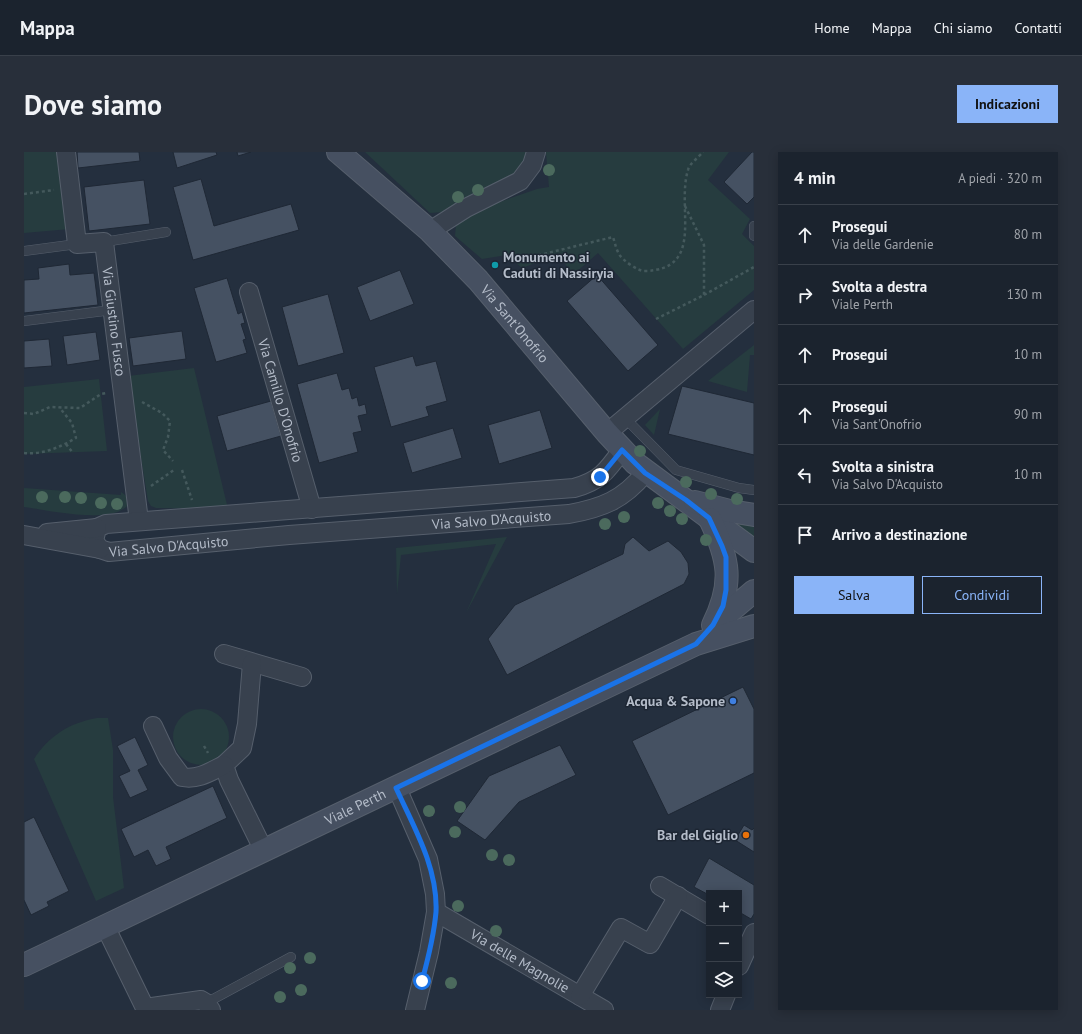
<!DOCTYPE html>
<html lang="it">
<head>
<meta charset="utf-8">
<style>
  body { margin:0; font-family:"PT Sans",sans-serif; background:#282f3a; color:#f1f3f6 }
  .controls { position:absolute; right:12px; bottom:12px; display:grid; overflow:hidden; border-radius:0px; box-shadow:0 2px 10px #0003 }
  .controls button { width:36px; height:36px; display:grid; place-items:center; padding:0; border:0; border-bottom:1px solid #39404a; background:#1b232e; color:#f1f3f6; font:20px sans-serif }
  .stop { position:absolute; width:12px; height:12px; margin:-9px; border:3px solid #1a73e8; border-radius:50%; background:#fff }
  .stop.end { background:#1a73e8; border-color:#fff; box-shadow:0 1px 4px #0008 }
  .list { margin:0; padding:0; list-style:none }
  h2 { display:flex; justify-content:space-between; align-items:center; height:52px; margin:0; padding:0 16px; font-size:17px }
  h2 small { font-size:13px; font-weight:400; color:#a0a4aa }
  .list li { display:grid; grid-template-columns:26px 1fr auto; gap:12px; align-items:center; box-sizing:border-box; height:60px; padding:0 16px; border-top:1px solid #39404a }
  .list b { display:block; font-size:15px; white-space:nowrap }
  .list p { margin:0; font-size:13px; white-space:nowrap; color:#a0a4aa }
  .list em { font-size:13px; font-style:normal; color:#a0a4aa }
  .actions { display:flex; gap:8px; padding:12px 16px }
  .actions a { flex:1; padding:9px 0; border:1px solid #8ab4f8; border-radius:0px; text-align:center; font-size:14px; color:#8ab4f8 }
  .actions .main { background:#8ab4f8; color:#111 }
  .icon { flex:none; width:22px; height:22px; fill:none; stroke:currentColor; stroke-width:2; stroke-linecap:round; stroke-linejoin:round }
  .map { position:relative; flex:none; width:730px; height:858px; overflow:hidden; border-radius:0px }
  header { display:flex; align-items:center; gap:24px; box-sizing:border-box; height:56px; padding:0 20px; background:#1b232e; border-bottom:1px solid #39404a }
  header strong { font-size:19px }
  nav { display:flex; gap:22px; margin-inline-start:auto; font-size:14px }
  .intro { display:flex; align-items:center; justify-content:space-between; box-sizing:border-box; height:96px; padding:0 24px }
  h1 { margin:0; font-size:28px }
  .button { padding:10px 18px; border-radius:0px; background:#8ab4f8; color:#111; font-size:14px; font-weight:700 }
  main { display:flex; gap:24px; padding:0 24px }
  aside { flex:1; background:#1b232e; border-radius:0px; box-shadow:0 2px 10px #0003 }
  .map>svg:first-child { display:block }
</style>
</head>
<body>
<header>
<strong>Mappa</strong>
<nav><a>Home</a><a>Mappa</a><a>Chi siamo</a><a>Contatti</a></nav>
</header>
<div class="intro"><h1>Dove siamo</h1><a class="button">Indicazioni</a></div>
<main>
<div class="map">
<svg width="730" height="858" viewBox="0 0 730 858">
  <rect width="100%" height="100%" fill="#242f3e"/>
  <path fill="#263c3f" d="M0 0H33L46 77 0 81Z
    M341 0H512V3L478 34 420 60 406 61Z
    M522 0H705L684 28 726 67 718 82 730 94V138L659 197 574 101 550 122 533 103 498 116 483 103 458 107 431 84 432 72 444 61 513 37 525 35Z
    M730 193V203H726L723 240 684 229Z
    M170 216 204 357 132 356 127 354 124 349 104 224Z
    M75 227 83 299 0 302V235Z
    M636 257 630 283 621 273Z
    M0 336 97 343V340C103 344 105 346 104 353 87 373 24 358 0 355Z
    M704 368 730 374V389Z
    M483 385 442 461 472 392 377 403 373 442 372 396Z
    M149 585a28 28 0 1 1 56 0a28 28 0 1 1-56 0Z
    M73 566H84L89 598V645L100 736 72 749 10 607C25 584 45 571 73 566Z"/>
  <path fill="#455162" stroke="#1f2835" d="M53 0H115L116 9 54 16Z
    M149 0H192L193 3 153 16Z
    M213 0H227L214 4Z
    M728 0H730V45L723 52 700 30Z
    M177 27 190 74 267 52 275 78 169 108 149 35Z
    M120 28 126 72 65 79 60 35Z
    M45 112 46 123 70 121 74 153 0 161V128L15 127 14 116Z
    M376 118 390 152 346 169 333 135Z
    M573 123 634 193 604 219 543 149Z
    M203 126 214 162 218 160 221 171 217 172 222 187 219 188 223 201 192 210 170 136Z
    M304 142 320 201 274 214 258 155Z
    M158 179 162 207 109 214 105 186Z
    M72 180 76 208 43 213 39 184Z
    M25 187 28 214 0 216V189Z
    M389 204 392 214 412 209 423 249 402 255 405 264 367 275 350 215Z
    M313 221 318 238 325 236 328 247 333 245 335 254 341 252 343 262 334 264 338 279 329 281 334 300 295 311 273 232Z
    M658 234 730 251V303L644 282Z
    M247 249 257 284 203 299 193 264Z
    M516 258 528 296 475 312 464 273Z
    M429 276 438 306 388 321 379 291Z
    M609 385 625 399 644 389 657 400 664 411 665 422 660 432 483 523 464 487 491 453 599 402 601 392Z
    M719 535 730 557V621L644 663 608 589Z
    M111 585 124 613 114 618 124 638 106 646 95 624 106 619 93 594Z
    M536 593 552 623 495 650 461 688 433 669 465 624Z
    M189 634 203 666 142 695 147 707 132 714 124 698 110 705 97 677Z
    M10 665 45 739 23 750 25 754 7 763 0 748V670Z
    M720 673 728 678 730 676V700L711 688Z
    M685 706 730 733V762L727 767 715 760V741H685V743L670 735Z"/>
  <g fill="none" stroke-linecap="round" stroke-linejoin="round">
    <defs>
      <path id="lane" d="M730 74V84
        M80 90 142 80
        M0 99 53 92
        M0 169 88 158
        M601 266 652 318 715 336 730 338
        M182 851 267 805"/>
      <g id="street">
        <path id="s1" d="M42 0 53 92 80 90 115 369"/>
        <path d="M406 79 442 56 496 29 508 13 512 0"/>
        <path id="s2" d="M225 140 288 357"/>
        <path d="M583 281 730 158"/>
        <path id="s3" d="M598 298C583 319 576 329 550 336L82 372 73 376 70 389 76 397 85 400 265 383 545 362C578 356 599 348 621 321"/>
        <path d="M23 381 73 376"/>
        <path d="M0 383 76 397"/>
        <path d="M200 502 278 525"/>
        <path d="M228 511 223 572 218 596 200 613 205 628 240 699"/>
        <path d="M129 574 144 606 158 625C174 628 186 620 200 613"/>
        <path d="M373 636 404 707 411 742 412 760 405 800 391 858"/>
        <path d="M636 734 685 763"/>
        <path id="s4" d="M412 760 580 858"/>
        <path d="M81 774 121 856 177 848 182 851 187 858"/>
        <path d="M715 814 730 781"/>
        <path d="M556 844 597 776 626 792 654 744"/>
        <path d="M696 858 702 843"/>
      </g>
      <g id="secondary">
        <path id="s5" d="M314 0 406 79 454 128 583 281 611 311 730 399"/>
        <path d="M671 350 706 359 730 363"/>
        <path d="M686 367C705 407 710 431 689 473"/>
        <path d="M692 471 730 439"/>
        <path id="s6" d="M0 813 672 492 730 474"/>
      </g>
    </defs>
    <use href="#lane" stroke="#565f6c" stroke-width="10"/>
    <use href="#street" stroke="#565f6c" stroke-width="20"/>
    <use href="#secondary" stroke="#565f6c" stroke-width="24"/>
    <path stroke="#44595c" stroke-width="2.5" stroke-dasharray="3 3" stroke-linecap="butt" d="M0 42 30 38
      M491 109 589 85C591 91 592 97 595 102 598 108 614 119 620 119 682 118 652 57 664 18 665 12 675 5 679 0
      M680 143 730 115
      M632 167 680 143V93L661 54
      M118 250 138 261 146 269 144 285 139 298 149 309
      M0 261 10 262 26 255 56 256 77 242 83 241
      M42 292 49 301
      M0 301C19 303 36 295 52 286L48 271 35 255
      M158 318 168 348
      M127 334 150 318
      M180 594 184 601"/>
    <use href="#lane" stroke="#38414e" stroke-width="9"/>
    <use href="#street" stroke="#38414e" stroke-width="18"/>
    <use href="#secondary" stroke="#465061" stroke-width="22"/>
  </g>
  <g fill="#4b6a5d">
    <circle cx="525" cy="18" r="6"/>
    <circle cx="454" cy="38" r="6"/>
    <circle cx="434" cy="45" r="6"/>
    <circle cx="616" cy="299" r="6"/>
    <circle cx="662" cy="330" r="6"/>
    <circle cx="687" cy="342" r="6"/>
    <circle cx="18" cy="345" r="6"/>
    <circle cx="41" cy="345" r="6"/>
    <circle cx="57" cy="346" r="6"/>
    <circle cx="713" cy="347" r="6"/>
    <circle cx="77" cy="351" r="6"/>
    <circle cx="634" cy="351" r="6"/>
    <circle cx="93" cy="352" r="6"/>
    <circle cx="646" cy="359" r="6"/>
    <circle cx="600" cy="365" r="6"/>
    <circle cx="658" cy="367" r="6"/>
    <circle cx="581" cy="372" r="6"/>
    <circle cx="682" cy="388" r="6"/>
    <circle cx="436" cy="655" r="6"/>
    <circle cx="405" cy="659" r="6"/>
    <circle cx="431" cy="680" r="6"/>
    <circle cx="468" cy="703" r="6"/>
    <circle cx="485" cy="708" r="6"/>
    <circle cx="434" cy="754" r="6"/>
    <circle cx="472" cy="779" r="6"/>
    <circle cx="286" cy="806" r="6"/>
    <circle cx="266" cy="816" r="6"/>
    <circle cx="427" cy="831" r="6"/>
    <circle cx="277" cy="838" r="6"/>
    <circle cx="256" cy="845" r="6"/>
  </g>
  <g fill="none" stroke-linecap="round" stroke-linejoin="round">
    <path stroke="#1a73e8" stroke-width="5" d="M398 829C404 807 410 783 412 760 414 716 390 675 372 636L672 492 689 473 699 454 702 438V405L698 394 685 366 662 348 621 321 598 298 576 325"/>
  </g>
  <circle fill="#0f9aa8" stroke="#1d2633" stroke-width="1.5" cx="471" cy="113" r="4"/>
  <circle fill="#3f7fe0" stroke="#1d2633" stroke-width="1.5" cx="709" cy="549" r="4"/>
  <circle fill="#e8710a" stroke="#1d2633" stroke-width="1.5" cx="722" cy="683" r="4"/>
  <g text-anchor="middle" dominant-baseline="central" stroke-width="3" stroke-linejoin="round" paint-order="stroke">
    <g font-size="14" font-weight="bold" fill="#b4bcc9" stroke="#1d2633" text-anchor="end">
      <text x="479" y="105" text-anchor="start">Monumento ai<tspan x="479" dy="16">Caduti di Nassiryia</tspan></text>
      <text x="701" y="549">Acqua &amp; Sapone</text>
      <text x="714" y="683">Bar del Giglio</text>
    </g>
    <g font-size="14" fill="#b4bcc9" stroke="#1d2633">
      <text stroke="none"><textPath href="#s1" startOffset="200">Via Giustino Fusco</textPath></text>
      <text stroke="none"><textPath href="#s5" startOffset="247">Via Sant'Onofrio</textPath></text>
      <text stroke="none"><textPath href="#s2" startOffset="113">Via Camillo D'Onofrio</textPath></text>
      <text stroke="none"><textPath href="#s3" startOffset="959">Via Salvo D'Acquisto</textPath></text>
      <text stroke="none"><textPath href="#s3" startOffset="635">Via Salvo D'Acquisto</textPath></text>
      <text stroke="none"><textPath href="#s6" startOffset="367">Viale Perth</textPath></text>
      <text stroke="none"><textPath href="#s4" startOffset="97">Via delle Magnolie</textPath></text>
    </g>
  </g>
</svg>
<div class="controls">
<button>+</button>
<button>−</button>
<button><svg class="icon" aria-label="layers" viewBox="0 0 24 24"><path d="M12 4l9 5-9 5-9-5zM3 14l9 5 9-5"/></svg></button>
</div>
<div class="stop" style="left:398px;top:829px"></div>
<div class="stop end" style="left:576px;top:325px"></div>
</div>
<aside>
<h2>4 min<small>A piedi · 320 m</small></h2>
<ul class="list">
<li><svg class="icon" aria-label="ahead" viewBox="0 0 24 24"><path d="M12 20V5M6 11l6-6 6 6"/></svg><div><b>Prosegui</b><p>Via delle Gardenie</p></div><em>80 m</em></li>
<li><svg class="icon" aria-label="right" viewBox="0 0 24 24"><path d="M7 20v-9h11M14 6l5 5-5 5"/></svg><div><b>Svolta a destra</b><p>Viale Perth</p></div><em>130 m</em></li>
<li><svg class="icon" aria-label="ahead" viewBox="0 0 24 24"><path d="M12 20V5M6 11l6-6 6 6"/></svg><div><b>Prosegui</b></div><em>10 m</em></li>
<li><svg class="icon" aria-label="ahead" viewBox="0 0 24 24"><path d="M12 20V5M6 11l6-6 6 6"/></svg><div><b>Prosegui</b><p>Via Sant'Onofrio</p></div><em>90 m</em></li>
<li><svg class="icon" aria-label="left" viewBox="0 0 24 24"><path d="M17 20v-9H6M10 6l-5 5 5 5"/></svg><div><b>Svolta a sinistra</b><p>Via Salvo D'Acquisto</p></div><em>10 m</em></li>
<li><svg class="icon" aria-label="arrive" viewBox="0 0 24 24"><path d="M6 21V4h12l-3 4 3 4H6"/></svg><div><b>Arrivo a destinazione</b></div></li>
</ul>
<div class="actions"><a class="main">Salva</a><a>Condividi</a></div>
</aside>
</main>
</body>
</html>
